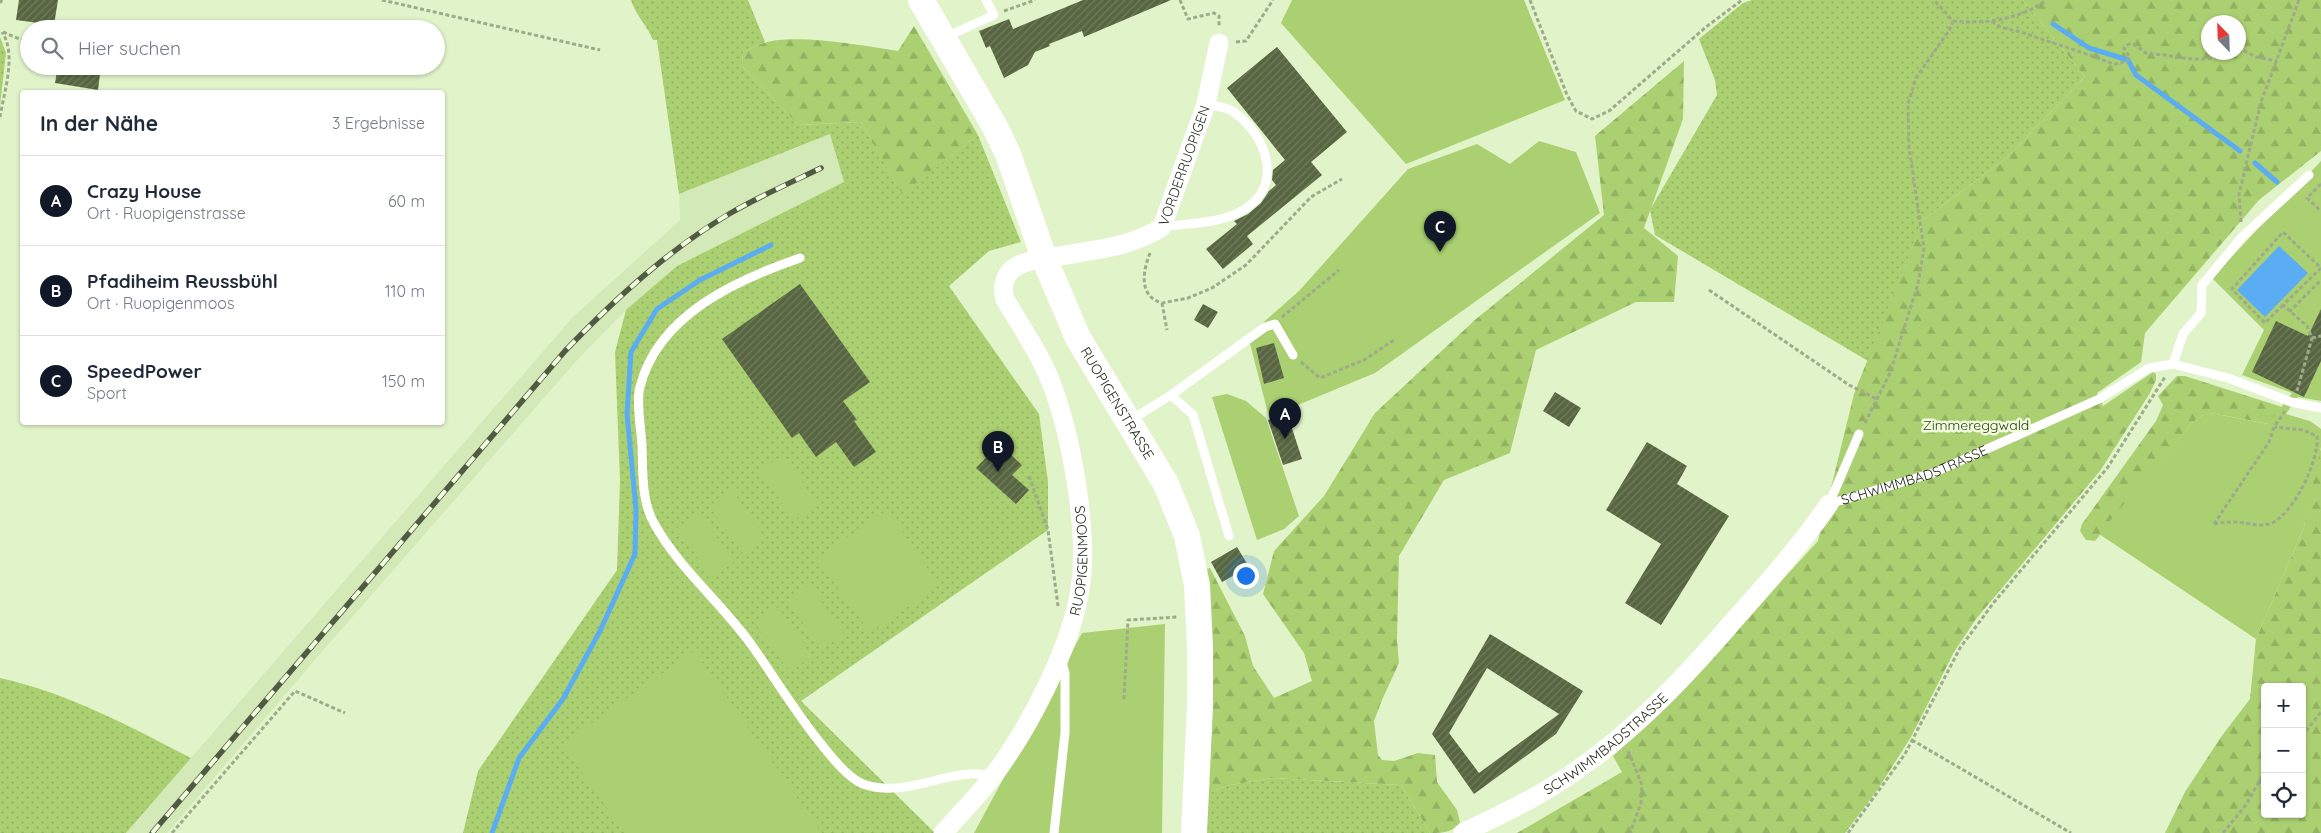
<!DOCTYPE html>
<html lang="de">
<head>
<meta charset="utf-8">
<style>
  body { margin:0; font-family:Quicksand,sans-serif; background:#f6f6f7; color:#1f2937 }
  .controls { position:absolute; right:15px; bottom:15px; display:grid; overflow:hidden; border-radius:5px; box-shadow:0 1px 4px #0004 }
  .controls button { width:45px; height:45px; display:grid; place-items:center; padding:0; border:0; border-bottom:1px solid #e0e1e3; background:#fff; color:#1f2937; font:25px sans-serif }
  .compass { position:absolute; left:2201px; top:15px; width:45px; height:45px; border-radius:50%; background:#fff; box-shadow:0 1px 4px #0004; rotate:337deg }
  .you { position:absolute; left:1245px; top:575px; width:18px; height:18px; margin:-12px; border:4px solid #fff; border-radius:50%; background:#1a73e8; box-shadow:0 0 0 8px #1a73e833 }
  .badge { display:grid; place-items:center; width:32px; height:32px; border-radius:50%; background:#111827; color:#fff; font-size:16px; font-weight:700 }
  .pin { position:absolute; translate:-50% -41px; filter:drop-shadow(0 1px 2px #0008) }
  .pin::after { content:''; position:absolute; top:26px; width:18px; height:15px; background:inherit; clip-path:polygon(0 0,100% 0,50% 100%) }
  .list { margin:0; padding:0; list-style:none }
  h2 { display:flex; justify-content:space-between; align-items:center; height:65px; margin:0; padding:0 20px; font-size:21px }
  h2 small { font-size:16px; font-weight:400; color:#747a83 }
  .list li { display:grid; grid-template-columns:32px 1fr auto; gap:15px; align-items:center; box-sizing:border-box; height:90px; padding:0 20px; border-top:1px solid #e0e1e3 }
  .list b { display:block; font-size:19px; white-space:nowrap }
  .list p { margin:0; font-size:16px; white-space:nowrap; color:#747a83 }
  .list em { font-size:16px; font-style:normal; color:#747a83 }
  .icon { flex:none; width:28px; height:28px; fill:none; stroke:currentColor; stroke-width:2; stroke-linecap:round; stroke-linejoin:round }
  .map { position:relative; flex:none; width:2321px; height:833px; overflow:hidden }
  .search { position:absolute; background:#fff; box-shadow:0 1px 4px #0004; left:20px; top:20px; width:425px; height:55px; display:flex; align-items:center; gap:12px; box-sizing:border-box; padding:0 18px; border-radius:28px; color:#747a83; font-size:19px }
  .panel { position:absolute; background:#fff; box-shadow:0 1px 4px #0004; left:20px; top:90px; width:425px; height:335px; border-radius:5px }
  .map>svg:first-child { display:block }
</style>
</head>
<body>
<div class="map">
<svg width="2321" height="833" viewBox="0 0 2321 833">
  <defs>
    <pattern id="grass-dots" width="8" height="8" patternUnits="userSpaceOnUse" patternTransform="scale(1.25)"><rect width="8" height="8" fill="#abd071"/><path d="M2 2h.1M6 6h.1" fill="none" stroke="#93b261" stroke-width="1.8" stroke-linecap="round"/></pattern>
    <pattern id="forest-firs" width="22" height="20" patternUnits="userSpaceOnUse" patternTransform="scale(1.25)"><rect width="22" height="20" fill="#abd071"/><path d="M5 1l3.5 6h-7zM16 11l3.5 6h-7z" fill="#93b261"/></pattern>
    <pattern id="building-hatch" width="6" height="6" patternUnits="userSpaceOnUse" patternTransform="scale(1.25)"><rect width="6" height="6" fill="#576641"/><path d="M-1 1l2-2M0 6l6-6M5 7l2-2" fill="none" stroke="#707c5f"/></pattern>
  </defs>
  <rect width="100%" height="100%" fill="#e1f3c9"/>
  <path fill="#d4e9b8" d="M831 134 844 182 626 310 579 358 326 647 167 833H126L572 318 680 220 679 194Z"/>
  <path fill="url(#grass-dots)" d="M631 0H748L765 42 743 52 742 66 798 125 861 122 902 193 978 135 1021 242 989 251 949 286 1039 414 1048 482V530L801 701 935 833H463L478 771 617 570 620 480 615 352 626 310 677 266 844 182 830 134 679 194 657 40H653C647 25 636 16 631 0Z
    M1752 0H2023L2085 77 2005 159 1923 220 1868 361 1655 235 1650 210 1717 95 1715 80 1699 39 1743 3Z
    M0 37 6 53 0 105Z
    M0 678C68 693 129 726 191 758L126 833H0Z
    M1272 778 1401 785 1430 833H1204L1207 793 1230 785Z"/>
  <path fill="url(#forest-firs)" fill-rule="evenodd" d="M2023 0H2321V151L2259 200 2145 333 2141 362 2097 393 2103 406 2153 372 2156 374V380L2150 393 2100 471 1976 619 1954 652 1911 737 1878 789 1845 833H1517L1622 772 1613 756 1674 698 1818 541 1854 394 1923 220 2005 159 2085 77ZM2208 22H2238V52H2208Z
    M914 26 978 135 902 194 861 122 798 125 742 66 743 52C750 49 757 45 764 43 796 33 864 46 898 51Z
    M1684 61 1683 119 1644 228 1678 256 1674 302H1636L1536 350 1510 453 1444 480 1399 556 1397 640 1399 663 1382 700 1374 721 1378 755 1382 760 1394 761 1418 753 1435 755 1437 782 1457 810 1460 822C1453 833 1441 833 1430 833L1401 785 1272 778 1230 785 1207 793V569L1210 568 1245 636 1253 666 1274 698 1312 681 1304 653 1263 594 1274 551 1324 496 1375 413 1476 319 1604 215 1595 136Z
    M2177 376H2185L2282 407 2269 424 2211 413 2201 416 2192 423 2095 541 2086 540 2080 531 2082 524 2156 421 2163 405 2158 396Z
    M2321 450V833H2165L2185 792 2221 737 2250 699 2256 639 2304 527 2318 452ZM2265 687H2302V814H2265Z"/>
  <path fill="#abd071" d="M1292 0H1524L1565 100 1406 164 1281 23Z
    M1539 141 1576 152 1600 213 1375 373 1269 417 1248 336 1299 291 1408 169 1477 144 1510 164Z
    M2321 161V401L2298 397 2286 414 2310 421 2321 429V447L2304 527 2256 639 2099 534 2192 423 2201 416 2211 413 2268 424 2292 393 2242 375 2264 330 2212 278Z
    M1227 394 1246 401 1266 418 1299 516 1284 529 1257 540 1212 397Z
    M783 455 817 504 794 520 760 471Z
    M732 490 766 539 744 555 709 506Z
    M887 510 939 585 870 633 817 558Z
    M700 513 734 562 711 577 677 528Z
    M810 585 844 634 822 650 787 601Z
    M778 607 812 656 790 672 755 623Z
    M1165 624 1162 833H974L1082 633Z
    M694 651 822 833H625L562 744Z"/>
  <path fill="#5badf3" d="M2279 246 2308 273 2265 317 2237 290Z"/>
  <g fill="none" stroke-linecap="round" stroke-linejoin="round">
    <path stroke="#5badf3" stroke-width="5" d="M2053 24 2089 48 2128 60 2136 75 2240 151
      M2255 163 2277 182
      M492 833 519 758 563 699 600 631 635 554 636 509 627 414 631 352 657 309 700 280 771 245"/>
  </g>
  <path fill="url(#building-hatch)" fill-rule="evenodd" d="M19 0H58L54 25 16 20Z
    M1083 0H1171L1084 37 1082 31 1049 44 1050 46 1035 52 1028 65 1004 78 990 46 986 48 979 31 1009 19 1013 29Z
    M1277 47 1347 132 1311 162 1322 175 1247 236 1253 244 1223 269 1206 249 1237 224 1234 221 1248 214 1261 203 1269 191 1276 185 1272 180 1273 170 1285 160 1227 88Z
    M58 66H101L98 90 55 83Z
    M800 284 870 382 843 401 857 420 854 421 876 452 854 467 836 442 816 457 799 433 792 438 722 339Z
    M1203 304 1218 312 1208 328 1194 320Z
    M2321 309V361L2304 397 2252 372 2276 321 2308 336Z
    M1274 343 1284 378 1264 384 1256 348Z
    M1555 392 1581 408 1569 427 1543 411Z
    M1287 413 1302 459 1283 465 1268 420Z
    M1647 442 1687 466 1677 484 1729 516 1661 625 1625 603 1661 544 1606 510Z
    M999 444 1022 465 1012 475 1029 490 1016 504 976 468Z
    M1237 547 1249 567 1222 582 1211 562Z
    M1490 634 1583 691 1556 734 1474 794 1432 734ZM1487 668 1559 714 1479 773 1449 733Z"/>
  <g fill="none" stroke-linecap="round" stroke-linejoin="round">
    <path stroke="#9dab8a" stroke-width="3" stroke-dasharray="4 2.5" stroke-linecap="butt" d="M382 0 600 50
      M1180 0 1188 19 1214 13 1219 16V26
      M1530 0 1567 95 1576 111 1592 119 1609 111 1706 27 1742 0
      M0 3 2 0
      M1004 11 1035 0
      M1953 21C1984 24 2020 20 2046 0
      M1992 21C2001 30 2013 29 2024 33 2054 44 2084 52 2113 64 2120 64 2126 62 2130 57L2124 48C2132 38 2139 49 2146 53 2151 55 2160 54 2165 55 2190 60 2213 62 2237 52
      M3 32 29 43
      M1236 42 1246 41 1273 0
      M2238 52 2243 50 2256 57 2277 61
      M0 117C4 92 17 54 2 32
      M2321 184 2307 198 2321 211
      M2241 222 2239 194 2261 102 2299 0
      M1150 253C1143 271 1138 296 1162 303L1188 298 1212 288 1246 265 1311 197 1342 179
      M1709 290 1849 385 1877 399
      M1162 303 1167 330
      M2283 305 2265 323 2232 289 2283 232 2321 268 2283 305 2307 326 2312 338 2297 391
      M2289 312 2321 280
      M1282 317 1339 270
      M2312 338 2321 336
      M1301 362 1320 378 1364 360 1394 340
      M1865 423 1890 373 1918 284 1924 249 1909 147 1908 104 1916 78 1950 29 1953 21 1934 0
      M1029 476 1048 530 1058 606
      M2214 524 2269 442 2274 427 2285 411
      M2214 524C2221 523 2227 522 2234 522 2246 522 2260 528 2272 523 2294 513 2320 459 2317 436L2303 430 2275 427
      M1124 699 1128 620 1178 617
      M2302 736 2321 712
      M1912 740 2071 833
      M1628 751 1642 785 1641 803 1630 833
      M172 833 295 691 345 713
      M1848 833 1905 754 1960 648 1995 601 2108 467 2165 377
      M2223 833 2246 805 2265 771"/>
    <g stroke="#fff" stroke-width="9">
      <path d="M946 37 994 15 986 0"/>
      <path d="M1162 227C1189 223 1222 224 1245 209 1284 184 1266 135 1235 113 1228 107 1215 106 1206 104"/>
      <path d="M800 258C736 280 658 315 640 387 636 401 641 429 642 445 643 471 641 502 655 525 681 571 723 604 753 647 774 676 833 773 863 784 899 797 933 777 968 774 976 773 985 775 993 776"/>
      <path d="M2173 364 2183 334 2201 313 2202 285 2242 237 2309 175"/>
      <path d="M1171 395 1265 327 1275 324 1293 355"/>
      <path d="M1129 421 1171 395 1193 415 1229 536"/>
      <path id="s1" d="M1829 504 1933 473 2099 399 2149 368 2173 364 2228 378 2291 402 2321 408"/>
      <path d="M1829 504 1859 434"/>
      <path d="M1054 833 1065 733V673L1061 659"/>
    </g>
    <g stroke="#fff" stroke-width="19">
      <path id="s2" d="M943 833C960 814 978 796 993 776 1028 730 1071 648 1080 589 1089 534 1072 438 1052 385 1041 355 1021 327 1005 299 1001 286 1005 273 1017 266 1029 260 1046 258 1059 256 1093 250 1133 247 1162 227L1206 104 1219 43"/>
      <path id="s3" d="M1463 833C1493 818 1525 804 1553 786 1624 742 1682 681 1736 618 1769 581 1801 545 1829 504"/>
    </g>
    <path stroke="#fff" stroke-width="26" id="s4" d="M921 0 995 127 1008 154 1044 258 1078 338 1166 484 1187 536 1197 585 1200 647V706L1194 833"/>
    <defs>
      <path id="rail" d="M152 833 565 351C615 299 667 251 729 214 758 197 790 183 821 168"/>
    </defs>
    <use href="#rail" stroke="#515a43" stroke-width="5.5"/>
    <use href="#rail" stroke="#f0fedd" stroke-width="4" stroke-dasharray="11" stroke-linecap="butt"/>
  </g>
  <g text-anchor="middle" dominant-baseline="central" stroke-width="5" stroke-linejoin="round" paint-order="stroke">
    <g font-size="14" fill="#1e2414" stroke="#f0fedd">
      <text stroke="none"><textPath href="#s2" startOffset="844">VORDERRUOPIGEN</textPath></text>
      <text stroke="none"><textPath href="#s4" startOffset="450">RUOPIGENSTRASSE</textPath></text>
      <text stroke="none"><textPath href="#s1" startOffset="90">SCHWIMMBADSTRASSE</textPath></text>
      <text stroke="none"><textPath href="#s2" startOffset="312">RUOPIGENMOOS</textPath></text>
      <text stroke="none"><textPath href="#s3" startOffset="169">SCHWIMMBADSTRASSE</textPath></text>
    </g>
    <g font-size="14" fill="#2d3b14" stroke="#f0fedd">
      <text x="1976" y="425">Zimmereggwald</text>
    </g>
  </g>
</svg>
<div class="controls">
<button>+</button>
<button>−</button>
<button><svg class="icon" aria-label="locate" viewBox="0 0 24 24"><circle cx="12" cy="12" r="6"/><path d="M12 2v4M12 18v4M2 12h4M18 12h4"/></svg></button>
</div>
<svg class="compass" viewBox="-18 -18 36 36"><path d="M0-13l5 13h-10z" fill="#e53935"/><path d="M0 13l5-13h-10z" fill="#747a83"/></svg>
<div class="you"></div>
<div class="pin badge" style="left:1285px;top:439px">A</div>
<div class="pin badge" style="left:998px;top:472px">B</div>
<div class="pin badge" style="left:1440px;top:252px">C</div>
<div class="search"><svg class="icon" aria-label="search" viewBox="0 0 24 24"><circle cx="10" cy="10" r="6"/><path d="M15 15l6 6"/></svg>Hier suchen</div>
<section class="panel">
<h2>In der Nähe<small>3 Ergebnisse</small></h2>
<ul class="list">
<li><span class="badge">A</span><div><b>Crazy House</b><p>Ort · Ruopigenstrasse</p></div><em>60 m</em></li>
<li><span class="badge">B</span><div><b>Pfadiheim Reussbühl</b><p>Ort · Ruopigenmoos</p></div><em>110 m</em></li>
<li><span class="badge">C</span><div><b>SpeedPower</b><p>Sport</p></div><em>150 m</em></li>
</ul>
</section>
</div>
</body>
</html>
